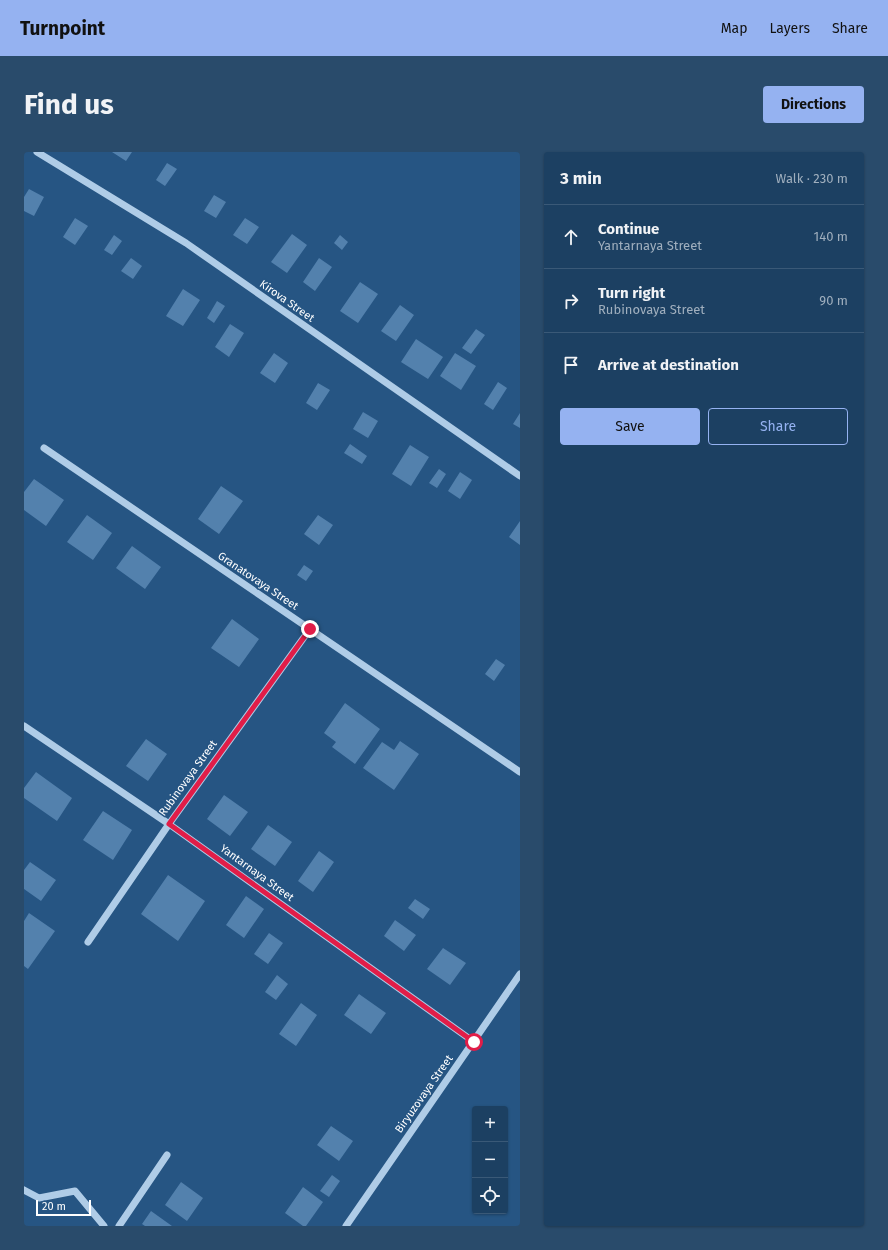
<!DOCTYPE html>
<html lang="en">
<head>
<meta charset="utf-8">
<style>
  body { margin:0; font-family:"Fira Sans",sans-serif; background:#294b6b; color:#f1f3f6 }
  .controls { position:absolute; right:12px; bottom:12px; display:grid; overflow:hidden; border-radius:4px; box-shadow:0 1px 3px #0004 }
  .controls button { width:36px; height:36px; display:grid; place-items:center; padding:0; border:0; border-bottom:1px solid #3a5977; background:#1c4062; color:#f1f3f6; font:20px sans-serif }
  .scale { position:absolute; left:12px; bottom:10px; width:55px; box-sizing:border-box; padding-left:4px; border:2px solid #fff; border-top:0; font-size:11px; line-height:14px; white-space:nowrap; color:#fff; -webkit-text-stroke:3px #265583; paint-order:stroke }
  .stop { position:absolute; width:12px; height:12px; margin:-9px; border:3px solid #e11d48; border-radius:50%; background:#fff }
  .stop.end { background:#e11d48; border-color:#fff; box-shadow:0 1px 4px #0008 }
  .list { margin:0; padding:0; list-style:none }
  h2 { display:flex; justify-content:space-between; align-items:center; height:52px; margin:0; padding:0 16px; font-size:17px }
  h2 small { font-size:13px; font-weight:400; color:#a0afbe }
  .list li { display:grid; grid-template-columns:26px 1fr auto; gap:12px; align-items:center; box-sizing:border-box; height:64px; padding:0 16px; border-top:1px solid #3a5977 }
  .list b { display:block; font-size:15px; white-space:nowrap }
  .list p { margin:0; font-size:13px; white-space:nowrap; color:#a0afbe }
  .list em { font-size:13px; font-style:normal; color:#a0afbe }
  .actions { display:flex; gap:8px; padding:12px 16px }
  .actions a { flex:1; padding:9px 0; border:1px solid #95b2f1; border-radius:4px; text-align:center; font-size:14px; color:#95b2f1 }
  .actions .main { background:#95b2f1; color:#111 }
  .icon { flex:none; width:22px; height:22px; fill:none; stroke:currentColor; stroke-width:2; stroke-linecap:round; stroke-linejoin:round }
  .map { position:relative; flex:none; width:496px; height:1074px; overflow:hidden; border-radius:4px }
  header { display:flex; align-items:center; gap:24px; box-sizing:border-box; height:56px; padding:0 20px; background:#95b2f1; color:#111 }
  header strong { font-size:19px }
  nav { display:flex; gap:22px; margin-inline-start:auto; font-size:14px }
  .intro { display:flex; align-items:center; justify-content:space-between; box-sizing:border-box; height:96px; padding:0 24px }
  h1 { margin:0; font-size:28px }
  .button { padding:10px 18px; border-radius:4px; background:#95b2f1; color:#111; font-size:14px; font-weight:700 }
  main { display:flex; gap:24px; padding:0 24px }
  aside { flex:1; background:#1c4062; border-radius:4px; box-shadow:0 1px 3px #0004 }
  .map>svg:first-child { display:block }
</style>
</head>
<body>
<header>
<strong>Turnpoint</strong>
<nav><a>Map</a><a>Layers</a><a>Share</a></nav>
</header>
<div class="intro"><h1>Find us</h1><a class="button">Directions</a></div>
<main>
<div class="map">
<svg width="496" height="1074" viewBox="0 0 496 1074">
  <rect width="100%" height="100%" fill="#265583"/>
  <path fill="#5381ad" d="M88 0H108L102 9Z
    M143 11 153 17 141 34 132 28Z
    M5 37 20 45 10 64 0 59V45Z
    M190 43 202 50 192 66 180 59Z
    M51 66 64 74 51 93 39 85Z
    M221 66 235 75 223 92 209 83Z
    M268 82 283 93 263 121 247 110Z
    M90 83 98 89 88 103 80 98Z
    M316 83 324 90 318 98 310 91Z
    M107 106 118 114 109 127 97 119Z
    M295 106 308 115 291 139 279 130Z
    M336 130 354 142 334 171 316 159Z
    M159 137 176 148 159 174 142 164Z
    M193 149 201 154 190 171 183 166Z
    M376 153 390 163 372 189 357 179Z
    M206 172 220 181 205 205 191 195Z
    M452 177 461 183 447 202 438 196Z
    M392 187 419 205 404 227 377 210Z
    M250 201 264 211 251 231 236 221Z
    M431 201 452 214 437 238 416 224Z
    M474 230 483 236 469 258 460 252Z
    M294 231 306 238 293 258 282 251Z
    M339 260 354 269 344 286 329 277Z
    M496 261V276L489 272Z
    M326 292 343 304 338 312 320 301Z
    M386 293 405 305 387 334 368 322Z
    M415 317 422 322 413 336 405 331Z
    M436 320 448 328 436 347 424 339Z
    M10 327 40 348 22 374 0 358V340Z
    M197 334 219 349 195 382 174 367Z
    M63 363 88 381 69 408 43 390Z
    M294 363 309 373 295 393 280 382Z
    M496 369V393L485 385Z
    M108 394 137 415 121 437 92 416Z
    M280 413 289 419 282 429 273 423Z
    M208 467 235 487 215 515 187 496Z
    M472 507 481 513 470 529 461 522Z
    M321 551 356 577 331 612 308 595 312 590 300 581Z
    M122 587 143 602 124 629 102 614Z
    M376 589 395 602 370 638 339 616 358 590 370 598Z
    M12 620 48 646 33 669 0 646V636Z
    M200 643 224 660 206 684 183 667Z
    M79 659 108 678 89 708 59 688Z
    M244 673 268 690 251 714 227 697Z
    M295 699 310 710 289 740 274 729Z
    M6 710 32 728 17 749 0 737V718Z
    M144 723 181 749 154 789 117 762Z
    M222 744 240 757 220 786 202 773Z
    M391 747 406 757 399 767 384 756Z
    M5 761 31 779 4 817 0 814V769Z
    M371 768 392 783 380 799 360 784Z
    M245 781 259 791 244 812 230 802Z
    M419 796 442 811 426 833 403 817Z
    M253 823 264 832 252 848 241 840Z
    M335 842 362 861 347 882 320 863Z
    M277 851 293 863 272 894 255 882Z
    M307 974 329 989 315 1009 293 993Z
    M308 1023 316 1029 305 1045 296 1039Z
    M157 1030 179 1046 163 1069 141 1053Z
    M279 1035 299 1050 282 1074H279L261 1061Z
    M127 1059 148 1074H121L118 1072Z"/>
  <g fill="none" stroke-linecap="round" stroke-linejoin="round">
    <path stroke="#afcce7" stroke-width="7" d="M13 0 162 91 496 324
      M20 296 496 620
      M0 574 145 672 450 890
      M64 790 145 672 286 477
      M0 1038 15 1046 51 1039 80 1074
      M95 1074 143 1003
      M322 1074 496 822"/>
  </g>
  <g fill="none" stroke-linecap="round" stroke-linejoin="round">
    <path stroke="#e11d48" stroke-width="5" d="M286 477 145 672 450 890"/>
  </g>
  <g text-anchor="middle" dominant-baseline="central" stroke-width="3" stroke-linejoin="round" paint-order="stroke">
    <g font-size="11" fill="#fff" stroke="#265583">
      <text transform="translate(263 149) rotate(35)">Kirova Street</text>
      <text transform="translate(234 429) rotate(34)">Granatovaya Street</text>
      <text transform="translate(164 626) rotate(-54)">Rubinovaya Street</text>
      <text transform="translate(233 721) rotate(36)">Yantarnaya Street</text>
      <text transform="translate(400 942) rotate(-55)">Biryuzovaya Street</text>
    </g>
  </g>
</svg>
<div class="controls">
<button>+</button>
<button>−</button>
<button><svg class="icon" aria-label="locate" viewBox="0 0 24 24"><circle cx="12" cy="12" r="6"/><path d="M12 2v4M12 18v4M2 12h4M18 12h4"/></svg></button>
</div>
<div class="scale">20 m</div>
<div class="stop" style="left:450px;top:890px"></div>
<div class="stop end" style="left:286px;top:477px"></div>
</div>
<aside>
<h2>3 min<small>Walk · 230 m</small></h2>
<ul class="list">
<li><svg class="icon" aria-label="ahead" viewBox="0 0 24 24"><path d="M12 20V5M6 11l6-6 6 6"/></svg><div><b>Continue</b><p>Yantarnaya Street</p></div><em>140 m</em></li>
<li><svg class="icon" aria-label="right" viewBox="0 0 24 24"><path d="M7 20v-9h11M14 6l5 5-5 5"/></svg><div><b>Turn right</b><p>Rubinovaya Street</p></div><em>90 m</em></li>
<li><svg class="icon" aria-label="arrive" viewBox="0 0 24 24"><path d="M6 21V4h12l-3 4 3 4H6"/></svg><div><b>Arrive at destination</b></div></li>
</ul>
<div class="actions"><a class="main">Save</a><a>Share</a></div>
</aside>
</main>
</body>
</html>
